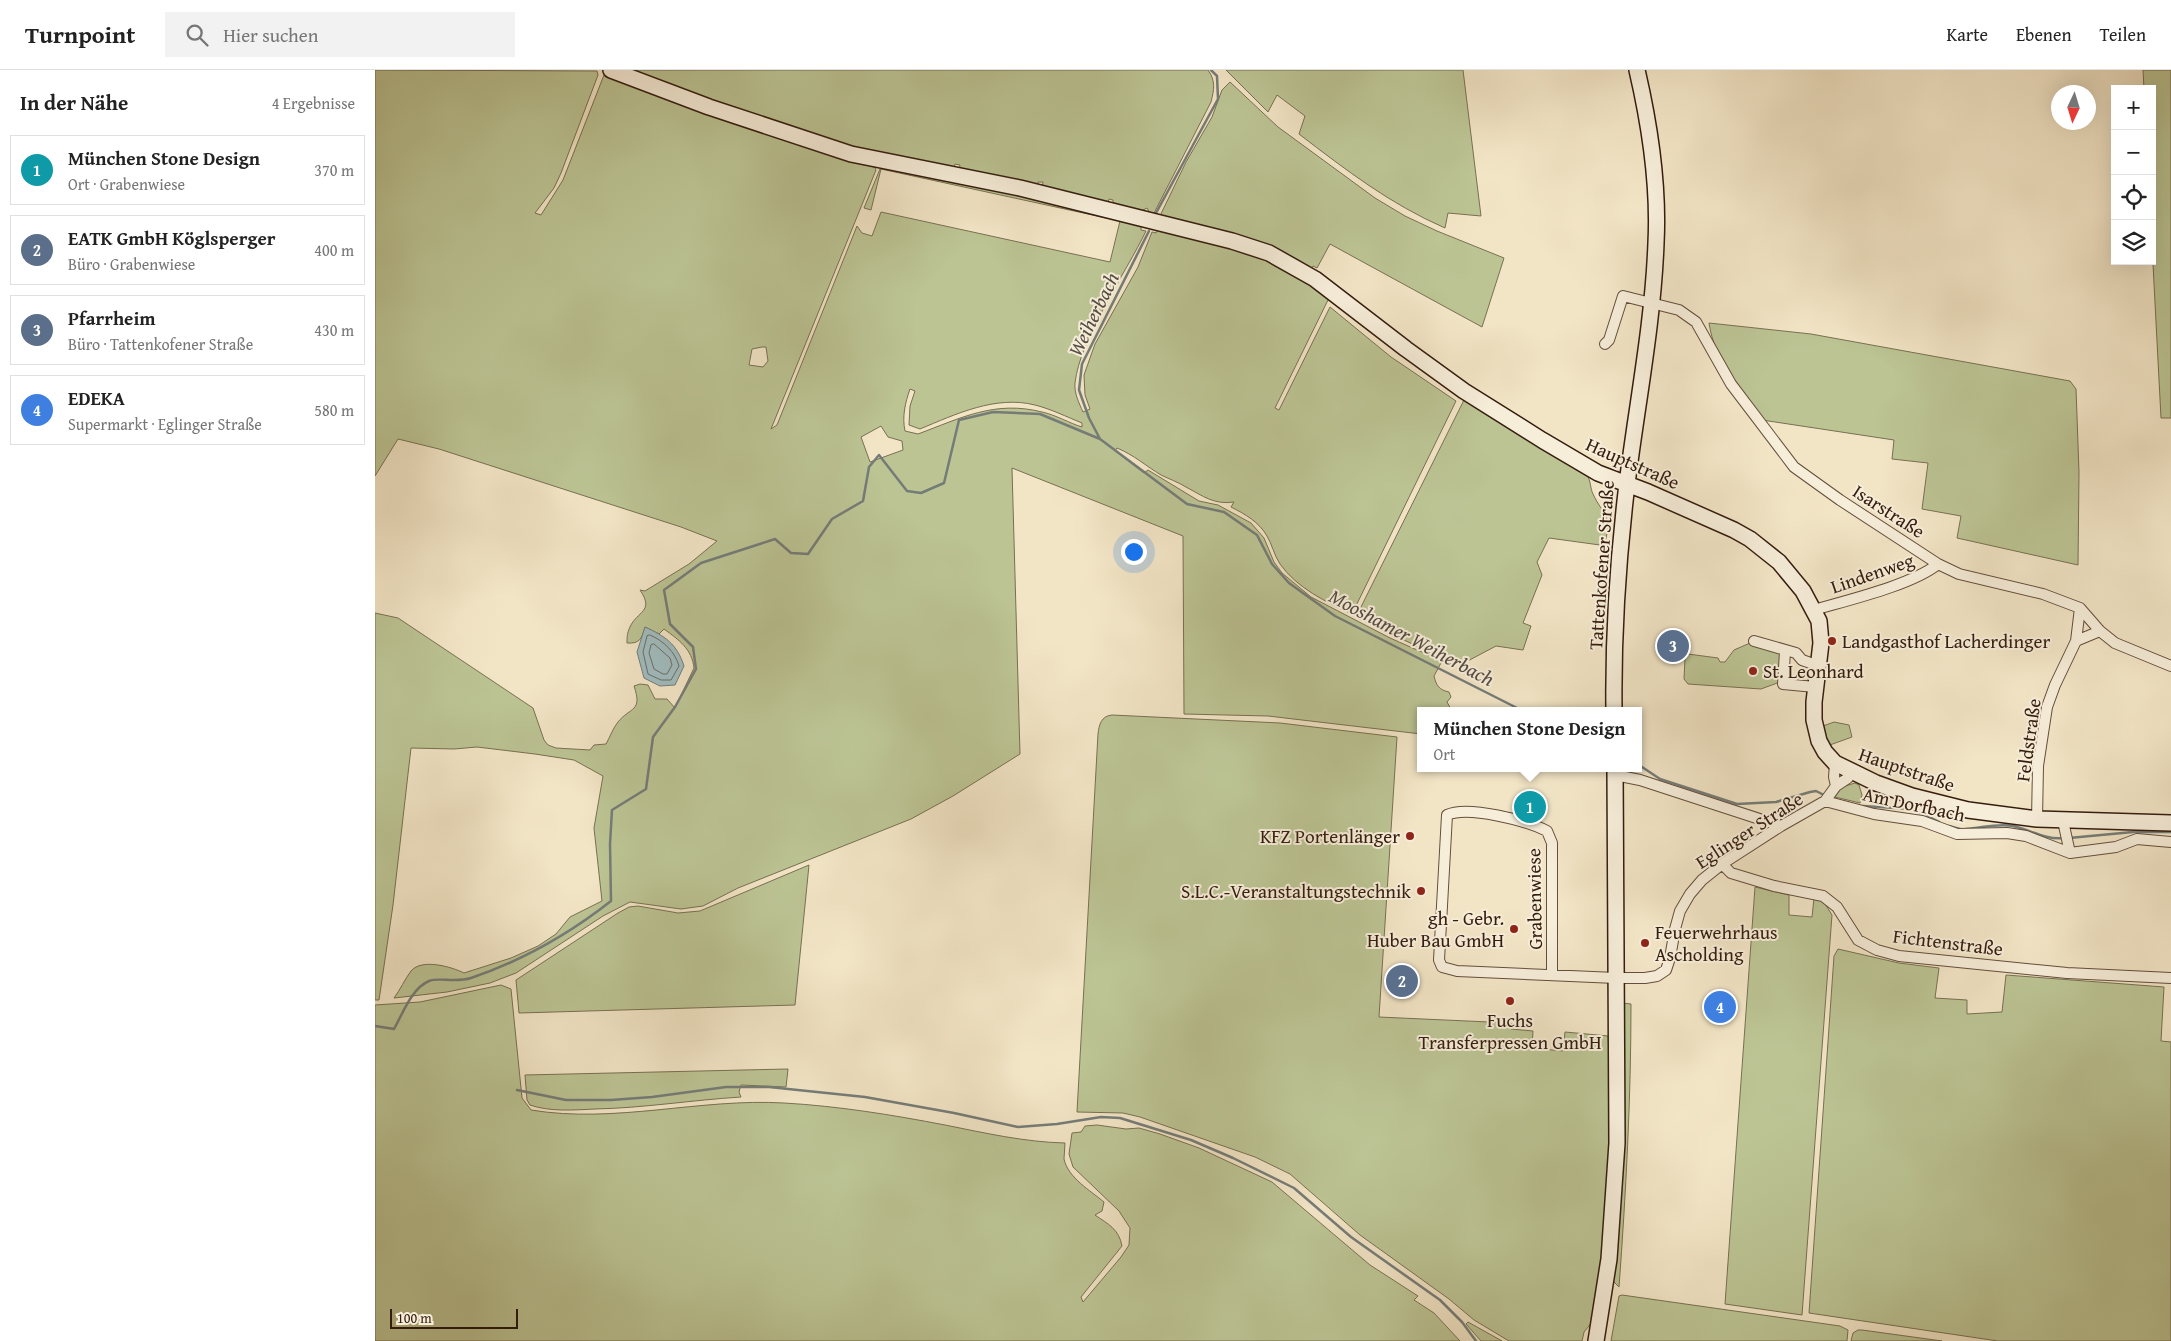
<!DOCTYPE html>
<html lang="de">
<head>
<meta charset="utf-8">
<style>
  body { margin:0; font-family:"Gentium Book Plus",serif; background:#f2f2f2; color:#222 }
  .controls { position:absolute; right:15px; top:15px; display:grid; overflow:hidden; border-radius:0px; box-shadow:0 5px 20px #0002 }
  .controls button { width:45px; height:45px; display:grid; place-items:center; padding:0; border:0; border-bottom:1px solid #e0e0e0; background:#fff; color:#222; font:25px sans-serif }
  .compass { position:absolute; left:1676px; top:15px; width:45px; height:45px; border-radius:50%; background:#fff; box-shadow:0 5px 20px #0002; rotate:184deg }
  .scale { position:absolute; left:15px; bottom:12px; width:128px; box-sizing:border-box; padding-left:5px; border:2px solid #341c0e; border-top:0; font-size:14px; line-height:18px; white-space:nowrap; color:#341c0e; -webkit-text-stroke:4px #f7eeda; paint-order:stroke }
  .you { position:absolute; left:758px; top:481px; width:18px; height:18px; margin:-12px; border:4px solid #fff; border-radius:50%; background:#1a73e8; box-shadow:0 0 0 8px #1a73e833 }
  .badge { display:grid; place-items:center; width:32px; height:32px; border-radius:50%; background:#8f2418; color:#fff; font-size:16px; font-weight:700 }
  .pin { position:absolute; translate:-50% -50%; border:2px solid #fff; box-shadow:0 1px 5px #0006 }
  .popup { position:absolute; left:1042px; top:637px; width:225px; height:65px; box-sizing:border-box; display:grid; place-content:center; border-radius:0px; background:#fff; filter:drop-shadow(0 1px 4px #0005); font-size:16px; white-space:nowrap; color:#767676 }
  .popup b { font-size:19px; color:#222 }
  .popup::after { content:''; position:absolute; left:50%; top:100%; margin-left:-10px; border:10px solid transparent; border-top-color:#fff }
  .list { margin:0; padding:0; list-style:none }
  h2 { display:flex; justify-content:space-between; align-items:center; height:65px; margin:0; padding:0 20px; font-size:21px }
  h2 small { font-size:16px; font-weight:400; color:#767676 }
  .list li { display:grid; grid-template-columns:32px 1fr auto; gap:15px; align-items:center; box-sizing:border-box; height:70px; margin:0 10px 10px; padding:0 10px; border:1px solid #e0e0e0; border-radius:0px }
  .list b { display:block; font-size:19px; white-space:nowrap }
  .list p { margin:0; font-size:16px; white-space:nowrap; color:#767676 }
  .list em { font-size:16px; font-style:normal; color:#767676 }
  .icon { flex:none; width:28px; height:28px; fill:none; stroke:currentColor; stroke-width:2; stroke-linecap:round; stroke-linejoin:round }
  .map { position:relative; flex:none; width:1796px; height:1271px; overflow:hidden }
  header { display:flex; align-items:center; gap:30px; box-sizing:border-box; height:70px; padding:0 25px; background:#fff; border-bottom:1px solid #e0e0e0 }
  header strong { font-size:24px }
  nav { display:flex; gap:28px; margin-inline-start:auto; font-size:18px }
  .search { width:350px; height:45px; background:#f2f2f2; display:flex; align-items:center; gap:12px; box-sizing:border-box; padding:0 18px; border-radius:0px; color:#767676; font-size:19px }
  main { display:flex }
  aside { flex:1; background:#fff }
  .map>svg:first-child { display:block }
</style>
</head>
<body>
<header>
<strong>Turnpoint</strong>
<div class="search"><svg class="icon" aria-label="search" viewBox="0 0 24 24"><circle cx="10" cy="10" r="6"/><path d="M15 15l6 6"/></svg>Hier suchen</div>
<nav><a>Karte</a><a>Ebenen</a><a>Teilen</a></nav>
</header>
<main>
<aside>
<h2>In der Nähe<small>4 Ergebnisse</small></h2>
<ul class="list">
<li><span class="badge" style="background:#0f9aa8">1</span><div><b>München Stone Design</b><p>Ort · Grabenwiese</p></div><em>370 m</em></li>
<li><span class="badge" style="background:#5c6f8a">2</span><div><b>EATK GmbH Köglsperger</b><p>Büro · Grabenwiese</p></div><em>400 m</em></li>
<li><span class="badge" style="background:#5c6f8a">3</span><div><b>Pfarrheim</b><p>Büro · Tattenkofener Straße</p></div><em>430 m</em></li>
<li><span class="badge" style="background:#3f7fe0">4</span><div><b>EDEKA</b><p>Supermarkt · Eglinger Straße</p></div><em>580 m</em></li>
</ul>
</aside>
<div class="map">
<svg width="1796" height="1271" viewBox="0 0 1796 1271">
  <rect width="100%" height="100%" fill="#f2e5c6"/>
  <filter id="stains"><feTurbulence type="fractalNoise" baseFrequency=".004" numOctaves="4"/><feColorMatrix values="0 0 0 0 .2 0 0 0 0 .09 0 0 0 0 .02 0 0 0 .5 -.17"/></filter>
  <radialGradient id="worn" r=".72"><stop offset=".6" stop-color="#630" stop-opacity="0"/><stop offset="1" stop-color="#630" stop-opacity=".3"/></radialGradient>
  <path fill="#bcc494" stroke="#787051" fill-rule="evenodd" d="M0 0 222 1 223 5 186 103 179 118 160 143 166 145 188 110 229 5 499 96 501 100 396 359 402 355 482 156 487 163 497 166 506 142 735 192 745 151 506 99 496 140 489 138 505 99 507 98 590 112 766 154V160L771 161C751 203 705 268 700 313 699 323 704 333 708 342L715 339 710 325 709 305 720 274 763 197 777 162 781 163 784 158C833 169 886 183 930 209 938 214 946 222 954 228L900 338 904 340 955 237 1016 287 1081 331 977 544C951 532 922 518 905 494 899 485 897 474 892 466 884 452 870 444 856 437L859 432C839 435 828 426 811 417 803 412 794 409 786 405 771 396 759 385 742 378L740 381 769 403 773 400 824 431 843 435 876 453 889 468 899 492 907 503 936 527 1015 568 1067 591 1059 606C1061 615 1064 620 1074 622L1076 627 1072 632 1077 641H1046V664L893 646 809 644 808 466 637 398 645 684 578 726 536 749 363 818 328 836 306 839 255 832 228 846 141 903 115 913 72 922 19 928C25 920 30 909 36 901 47 888 77 897 89 903L136 888 163 876 181 864 195 847 227 831 219 758 228 706 199 690 160 684 102 677 79 679 36 678 18 835 4 930H0V543L23 548 158 638 169 670 173 675 181 678 215 680 219 675 231 674C235 667 238 658 243 652 255 637 268 642 259 616L265 614 273 615 280 629H292L300 638 319 598C317 579 304 570 289 559L284 564 270 557C267 568 265 574 252 573 252 568 252 563 255 557 262 541 280 542 265 520L270 521 314 494 342 471 306 457 64 379 23 369 0 406ZM387 277H391L393 291 388 297 374 295 377 279ZM535 319 540 321 535 336 534 355 545 359C581 344 621 325 660 335 676 339 692 347 707 353V357C694 353 681 345 667 342 620 330 586 348 543 364L530 361C527 347 530 333 535 319ZM506 356 513 367 527 371 528 380 495 392 486 367Z
    M247 0H833C841 11 839 20 836 32L777 147 772 138 768 140 771 145 738 138V130L734 129 732 136 667 120 668 112H663L662 119 584 102 585 95 580 94 578 101 471 80 472 74 468 73 466 78 362 43 363 38 359 37 357 41Z
    M851 0H1088L1106 146 1073 143 1070 158C1015 134 971 100 924 64L930 46 902 25 893 42Z
    M1768 0H1796V348H1786L1777 175V19H1769Z
    M855 12 903 57 1000 128 1030 146 1062 161 1129 188 1107 257 955 174 942 198 938 196 935 200 784 148 811 92 837 47 847 20Z
    M1334 253 1436 264 1695 311 1701 319 1704 402 1703 495 1582 468 1586 446 1547 439 1553 393 1517 389 1519 370 1387 350C1366 321 1339 289 1334 253Z
    M1089 330H1092L1212 405C1216 411 1215 418 1218 424 1228 446 1238 443 1230 472L1225 475 1174 468 1162 492 1167 505 1148 553 1156 556 1148 580 1121 576 1087 594 1077 593 981 547Z
    M1375 573 1407 582 1405 612 1386 619 1313 614 1309 609 1310 589 1313 584 1343 588 1345 592H1350L1359 580Z
    M737 645 905 653 1022 667 1004 947 1136 953V959L1158 961 1157 978 1188 981 1190 962 1233 966 1237 1033 1236 1087 1222 1246 1209 1262 1207 1271H1134L1099 1250 1074 1229 985 1165 915 1104 880 1087 765 1047 748 1043 702 1042 723 664C724 655 726 646 737 645Z
    M1459 652 1474 655 1477 667 1452 676 1445 661 1448 656Z
    M1480 713 1484 715 1487 725 1485 733 1460 727 1467 717Z
    M434 795 420 935 144 943 141 910 243 843 254 837 263 836 303 843 325 841Z
    M1380 817 1414 825V845L1437 847 1439 828 1449 832 1457 845 1427 1245 1350 1234Z
    M1463 879 1524 893 1564 898 1560 928 1592 930V944L1627 942 1631 905 1789 917 1786 971 1796 972V1271H1623L1434 1243 1459 886Z
    M126 915 136 919 147 1028 156 1040C240 1054 325 1028 409 1033 463 1036 518 1045 570 1055 610 1063 649 1072 690 1073 690 1078 689 1084 689 1089 693 1108 716 1121 729 1132L727 1141 720 1145C733 1154 744 1159 747 1176L706 1227 708 1232 746 1187 754 1175 755 1158 744 1141 698 1097 694 1084 697 1063 706 1062 710 1056 722 1055 751 1059 764 1058 785 1064 824 1078 897 1112 995 1195 1043 1226 1039 1230 1059 1243 1085 1271H0V935L45 932Z
    M1247 933 1256 934C1256 1028 1251 1122 1244 1217L1238 1211Z
    M413 999 411 1017 366 1015 364 1022 366 1027C317 1030 269 1038 220 1039 199 1040 175 1042 155 1035L152 1030 150 1005Z
    M1247 1225 1465 1256 1473 1260 1472 1271H1236L1244 1226Z
    M1093 1252 1127 1271H1106L1091 1254Z
    M1483 1260H1487L1567 1271H1476L1478 1263Z"/>
  <path fill="#a0bcbf" stroke="#757c78" d="M270 557C290 566 302 574 309 596L300 615 285 616 269 608 262 582Z"/>
  <g fill="none" stroke-linecap="round" stroke-linejoin="round">
    <path stroke="#6a6c66" stroke-width="1" d="M275 565C289 571 300 582 304 596L296 610H286L273 604 268 582 272 566Z
      M279 574 295 588 297 595 292 604H288L279 599 274 583 276 575Z"/>
    <path stroke="#757c78" stroke-width="2.5" d="M781 143 843 29 842 6 836 0
      M725 369 714 348 704 320 707 294 774 161
      M1264 695 1285 709 1362 734 1401 732 1435 722 1441 721 1451 726
      M1488 736 1537 739 1564 752
      M1574 756 1585 759
      M1591 759C1607 758 1623 753 1638 756 1655 760 1671 770 1688 768
      M1694 768 1758 762H1796
      M0 956 19 959C28 943 37 918 54 911 63 907 81 913 96 908 146 891 194 864 236 831L235 774 237 740 271 719 278 667 300 637 321 599 318 577 295 554 289 520 326 493 400 469 416 483 433 484 457 449 488 431 494 397 504 385 532 421 546 423 569 413 584 350 618 342 665 344 725 369 812 434 849 442 882 465 897 494 914 513 960 546 1148 641
      M142 1020 191 1030H236L277 1027 351 1017H394L490 1027 579 1043 643 1057 682 1054 726 1047 745 1048 816 1070 858 1088 919 1118 976 1167 1065 1230 1087 1252 1101 1271"/>
    <defs>
      <path id="minor" d="M1230 274 1234 270 1248 226 1304 240 1321 252 1356 314 1419 397 1465 430 1563 494 1584 504 1668 524 1705 538 1725 561 1740 573 1796 596
        M1439 540C1473 530 1537 515 1563 494
        M1379 571 1421 583 1427 590 1444 596
        M1701 571 1725 561
        M1410 581 1408 614 1440 617
        M1240 705 1265 710 1406 756
        M1461 716 1473 708 1477 702
        M1450 731 1499 744 1547 751 1582 764 1632 763 1651 766 1695 783 1741 777 1762 769 1796 772
        M1662 749 1663 696 1672 637 1680 615 1701 571 1705 538
        M1688 751 1695 783
        M1347 794 1356 803 1399 816 1448 826 1462 837 1483 870 1502 880 1524 886 1692 903 1796 908
        M1177 905V773L1172 761C1152 751 1093 735 1072 745L1064 890 1067 897 1082 901 1241 908H1270L1282 906 1291 900 1295 888 1300 859 1305 841 1315 824 1327 810 1347 794 1406 756 1450 731 1461 716 1459 707 1460 693"/>
      <path id="secondary" d="M236 0 334 37 476 84 645 118 857 171 894 183 940 209 1031 279 1089 321 1167 370 1223 403 1273 422 1359 460 1375 469 1404 492 1428 521 1444 551 1446 573 1439 632V650L1444 671 1450 682 1460 693 1501 713 1537 726 1593 740 1662 749 1796 753
        M1239 641C1238 565 1243 489 1252 414 1262 334 1278 254 1281 173 1284 115 1275 56 1262 0
        M1221 1271 1234 1189 1242 1073 1240 698"/>
    </defs>
    <use href="#minor" stroke="#644e3c" stroke-width="12"/>
    <use href="#secondary" stroke="#341c0e" stroke-width="18"/>
    <use href="#minor" stroke="#f7eeda" stroke-width="10"/>
    <use href="#secondary" stroke="#f7eeda" stroke-width="15"/>
  </g>
  <g fill="#8f2418" stroke="#f7eeda" stroke-width="2">
    <circle cx="1457" cy="571" r="5"/>
    <circle cx="1378" cy="601" r="5"/>
    <circle cx="1035" cy="766" r="5"/>
    <circle cx="1046" cy="821" r="5"/>
    <circle cx="1139" cy="859" r="5"/>
    <circle cx="1270" cy="873" r="5"/>
    <circle cx="1135" cy="931" r="5"/>
  </g>
  <g text-anchor="middle" dominant-baseline="central" stroke-width="4" stroke-linejoin="round" paint-order="stroke">
    <g font-size="19" fill="#341c0e" stroke="#f7eeda">
      <text transform="translate(1258 393) rotate(24)">Hauptstraße</text>
      <text transform="translate(1514 441) rotate(33)">Isarstraße</text>
      <text transform="translate(1226 495) rotate(-86)">Tattenkofener Straße</text>
      <text transform="translate(1497 503) rotate(-19)">Lindenweg</text>
      <text transform="translate(1653 670) rotate(-82)">Feldstraße</text>
      <text transform="translate(1532 699) rotate(19)">Hauptstraße</text>
      <text transform="translate(1539 734) rotate(12)">Am Dorfbach</text>
      <text transform="translate(1374 760) rotate(-33)">Eglinger Straße</text>
      <text transform="translate(1159 829) rotate(-91)">Grabenwiese</text>
      <text transform="translate(1573 872) rotate(7)">Fichtenstraße</text>
    </g>
    <g font-size="19" fill="#341c0e" stroke="#f7eeda" text-anchor="start">
      <text x="1467" y="571">Landgasthof Lacherdinger</text>
      <text x="1388" y="601">St. Leonhard</text>
      <text x="1025" y="766" text-anchor="end">KFZ Portenlänger</text>
      <text x="1036" y="821" text-anchor="end">S.L.C.-Veranstaltungstechnik</text>
      <text x="1129" y="848" text-anchor="end">gh - Gebr.<tspan x="1129" dy="22">Huber Bau GmbH</tspan></text>
      <text x="1280" y="862">Feuerwehrhaus<tspan x="1280" dy="22">Ascholding</tspan></text>
      <text x="1135" y="950" text-anchor="middle">Fuchs<tspan x="1135" dy="22">Transferpressen GmbH</tspan></text>
    </g>
    <g font-size="20" font-style="italic" fill="#544c43" stroke="#f7eeda">
      <text transform="translate(718 244) rotate(-64)">Weiherbach</text>
      <text transform="translate(1037 567) rotate(28)">Mooshamer Weiherbach</text>
    </g>
  </g>
  <rect width="100%" height="100%" filter="url(#stains)"/>
  <rect width="100%" height="100%" fill="url(#worn)"/>
</svg>
<div class="controls">
<button>+</button>
<button>−</button>
<button><svg class="icon" aria-label="locate" viewBox="0 0 24 24"><circle cx="12" cy="12" r="6"/><path d="M12 2v4M12 18v4M2 12h4M18 12h4"/></svg></button>
<button><svg class="icon" aria-label="layers" viewBox="0 0 24 24"><path d="M12 4l9 5-9 5-9-5zM3 14l9 5 9-5"/></svg></button>
</div>
<svg class="compass" viewBox="-18 -18 36 36"><path d="M0-13l5 13h-10z" fill="#e53935"/><path d="M0 13l5-13h-10z" fill="#767676"/></svg>
<div class="scale">100 m</div>
<div class="you"></div>
<div class="pin badge" style="left:1155px;top:737px;background:#0f9aa8">1</div>
<div class="popup"><b>München Stone Design</b>Ort</div>
<div class="pin badge" style="left:1027px;top:911px;background:#5c6f8a">2</div>
<div class="pin badge" style="left:1298px;top:576px;background:#5c6f8a">3</div>
<div class="pin badge" style="left:1345px;top:937px;background:#3f7fe0">4</div>
</div>
</main>
</body>
</html>
